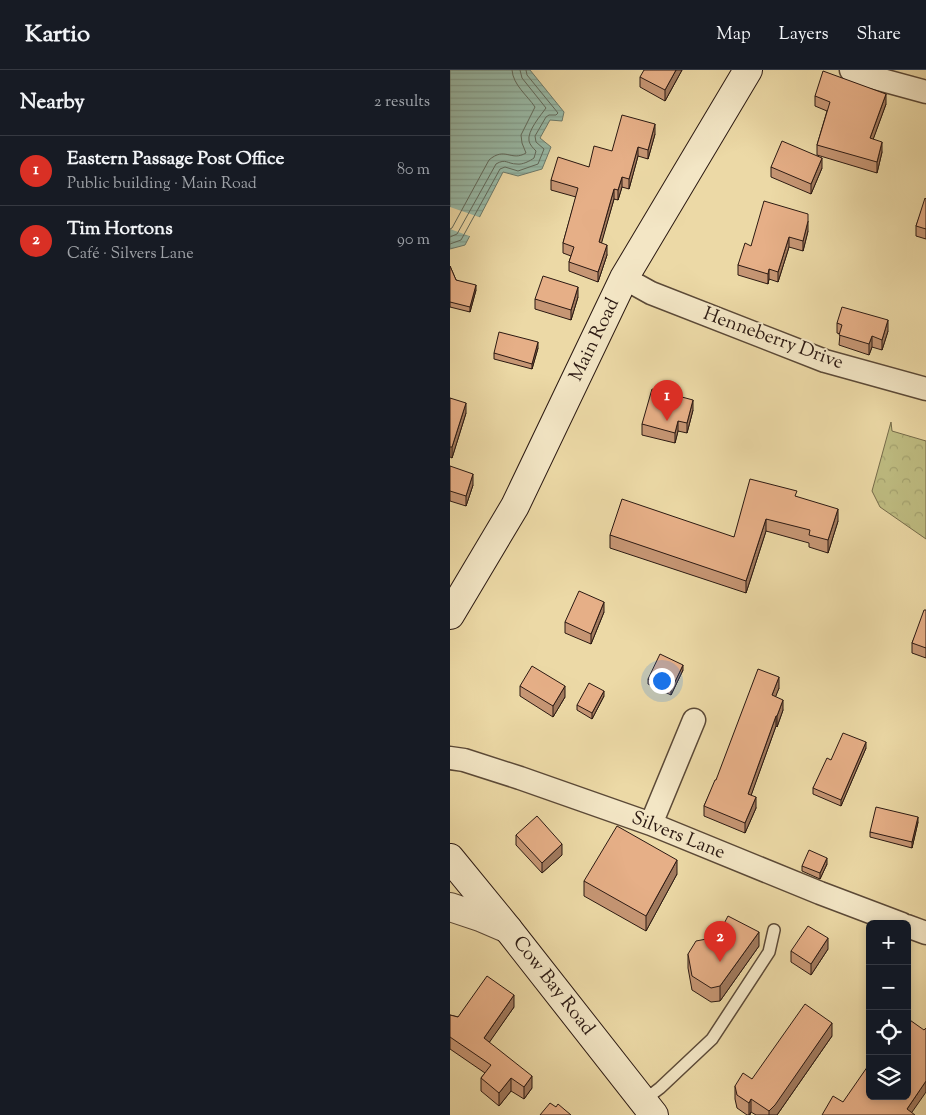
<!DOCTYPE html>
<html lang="en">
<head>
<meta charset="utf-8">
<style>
  body { margin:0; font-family:"Sorts Mill Goudy",serif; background:#242831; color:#f1f3f6 }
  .controls { position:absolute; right:15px; bottom:15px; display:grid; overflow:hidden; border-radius:8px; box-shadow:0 2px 8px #0003 }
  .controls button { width:45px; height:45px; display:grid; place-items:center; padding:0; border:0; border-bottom:1px solid #363941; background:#171b24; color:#f1f3f6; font:25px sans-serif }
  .you { position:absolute; left:211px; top:610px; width:18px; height:18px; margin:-12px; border:4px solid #fff; border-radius:50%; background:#1a73e8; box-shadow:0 0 0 8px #1a73e833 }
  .badge { display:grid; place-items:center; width:32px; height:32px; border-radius:50%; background:#d93025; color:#fff; font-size:16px; font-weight:700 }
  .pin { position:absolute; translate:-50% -41px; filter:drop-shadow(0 1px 2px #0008) }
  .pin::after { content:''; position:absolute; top:26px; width:18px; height:15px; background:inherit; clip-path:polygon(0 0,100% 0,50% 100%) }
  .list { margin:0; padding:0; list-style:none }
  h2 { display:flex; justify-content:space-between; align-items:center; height:65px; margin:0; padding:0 20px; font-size:21px }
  h2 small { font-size:16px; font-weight:400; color:#9ea1a6 }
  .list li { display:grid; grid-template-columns:32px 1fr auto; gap:15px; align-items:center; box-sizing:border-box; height:70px; padding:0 20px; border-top:1px solid #363941 }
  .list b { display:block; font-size:19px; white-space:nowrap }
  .list p { margin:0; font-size:16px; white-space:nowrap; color:#9ea1a6 }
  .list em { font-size:16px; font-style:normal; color:#9ea1a6 }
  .icon { flex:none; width:28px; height:28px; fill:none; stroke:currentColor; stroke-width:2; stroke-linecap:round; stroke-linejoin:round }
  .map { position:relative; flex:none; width:476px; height:1045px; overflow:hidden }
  header { display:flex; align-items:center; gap:30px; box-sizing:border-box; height:70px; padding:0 25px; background:#171b24; border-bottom:1px solid #363941 }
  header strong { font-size:24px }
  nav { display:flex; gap:28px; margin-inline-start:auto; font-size:18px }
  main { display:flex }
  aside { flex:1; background:#171b24 }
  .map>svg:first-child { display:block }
</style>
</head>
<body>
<header>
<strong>Kartio</strong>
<nav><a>Map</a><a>Layers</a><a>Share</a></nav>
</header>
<main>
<aside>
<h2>Nearby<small>2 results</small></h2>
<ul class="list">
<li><span class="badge">1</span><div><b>Eastern Passage Post Office</b><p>Public building · Main Road</p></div><em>80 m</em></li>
<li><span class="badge">2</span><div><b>Tim Hortons</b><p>Café · Silvers Lane</p></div><em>90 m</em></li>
</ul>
</aside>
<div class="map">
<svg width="476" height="1045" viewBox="0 0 476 1045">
  <defs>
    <pattern id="forest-crowns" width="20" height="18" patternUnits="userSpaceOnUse" patternTransform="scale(1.25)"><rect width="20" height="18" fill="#bfbd82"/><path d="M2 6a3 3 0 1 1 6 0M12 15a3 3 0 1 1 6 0" fill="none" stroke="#a4a26f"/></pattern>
    <pattern id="water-rules" width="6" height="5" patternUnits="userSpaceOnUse" patternTransform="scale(1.25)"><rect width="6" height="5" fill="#99baa7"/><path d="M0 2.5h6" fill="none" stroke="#849f8f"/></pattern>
  </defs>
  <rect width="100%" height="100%" fill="#ecd9a6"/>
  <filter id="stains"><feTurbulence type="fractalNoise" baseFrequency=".004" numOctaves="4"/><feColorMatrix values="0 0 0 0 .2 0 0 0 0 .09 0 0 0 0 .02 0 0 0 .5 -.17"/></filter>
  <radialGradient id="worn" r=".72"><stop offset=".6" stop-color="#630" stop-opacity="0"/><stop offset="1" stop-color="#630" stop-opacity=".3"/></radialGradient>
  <path fill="url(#forest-crowns)" stroke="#756b4a" d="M441 352 442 361 476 371V469L430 437 422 421Z"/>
  <path fill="url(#water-rules)" stroke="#6d7a6b" d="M0 0H80L114 42 112 51 100 50 90 68 101 77 92 99 68 106 53 102 15 175 0 179Z"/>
  <path fill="#ecd9a6" d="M0 137 32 148 22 167 0 159Z"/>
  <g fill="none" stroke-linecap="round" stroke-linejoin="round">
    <path stroke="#626a5c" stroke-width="1" d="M0 159 2 158 39 90C55 76 61 92 76 83L72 73 71 65 85 37C77 25 63 15 62 0
      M0 167 7 164 46 94C56 88 57 94 67 94 72 95 80 91 84 88L86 81C83 78 80 75 79 71 77 61 91 45 96 38L72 8 70 0
      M0 174 11 170 50 99 55 97 68 101 88 94 94 79 86 72 85 66 96 47 99 45H106L108 43 77 5 76 0"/>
    <defs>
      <path id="service" d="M193 1031 210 1018 262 969 319 882 324 860"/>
      <path id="minor" d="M401 0 421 7 476 22
        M174 208 201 223 375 291 476 319
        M0 688 14 690 70 708 201 754 370 823 452 854
        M201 754 244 650
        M457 856 476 863"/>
      <path id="tertiary" d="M0 837 30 847 58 859"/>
      <path id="secondary" d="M0 545 65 436 174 208 298 0
        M0 788 58 859 204 1045"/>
    </defs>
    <use href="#service" stroke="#5b4937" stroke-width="14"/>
    <use href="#minor" stroke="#5b4937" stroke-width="25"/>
    <use href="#tertiary" stroke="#5b4937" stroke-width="30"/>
    <use href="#secondary" stroke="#2b1912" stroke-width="30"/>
    <use href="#service" stroke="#f3e6c5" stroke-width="11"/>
    <use href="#minor" stroke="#f3e6c5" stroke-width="22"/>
    <use href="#tertiary" stroke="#f3e6c5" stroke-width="28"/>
    <use href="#secondary" stroke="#f3e6c5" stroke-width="28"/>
  </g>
  <path fill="#c69674" stroke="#2b1912" d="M232 0 215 31 190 17V7Z
    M365 26 436 34 423 69 432 82 427 103 367 85V75L377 41 365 36Z
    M205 64 198 89 188 86 179 119 172 117 168 130 164 129 151 173 157 185 148 212 119 201V192L121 186 113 183V173L126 127 101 120V110L139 97 162 81Z
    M321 97 372 98 361 124 321 107Z
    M476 129V169L466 166V156Z
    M358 161 353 181 339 177 328 212 319 209 318 214 288 205V195L301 176Z
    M0 196 6 210 26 220 20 242 0 237Z
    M128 227 121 250 85 239V229Z
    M387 253 438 261 432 280 422 277 419 285 389 275 390 264 387 263Z
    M88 278 82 299 44 289V283Z
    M0 328 16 343 2 388 0 387Z
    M243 340 237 363 228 361 225 373 192 365V354Z
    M0 396 23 415 16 436 0 431Z
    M347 427 388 451 378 483 359 477V473L316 461 296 523 160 478V465L284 467Z
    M476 540V588L462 583V573Z
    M154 542 141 574 115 563V552Z
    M233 600 221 625 198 614V609Z
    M70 616 115 627 103 647 70 626Z
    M329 618 325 627 333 640 327 657 326 656 301 725 306 738 295 763 254 746V736L266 710Z
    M154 626 142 649 127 640V635Z
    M416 678 391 736 363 724V718L381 690Z
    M468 752 462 778 420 767V762Z
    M66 765 112 785 92 803 66 775Z
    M377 794 370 809 352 801V796Z
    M227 804 196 861 134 826V811Z
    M309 876 270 931 261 932 242 920 238 898V884Z
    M378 879 361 905 341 892V881Z
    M64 937 39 972 82 1018 74 1029 61 1021 49 1036 31 1021V1008L35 1003 0 979V945L8 947Z
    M382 966 327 1045H306L301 1042 300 1045H297L287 1038 285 1029V1016L302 1009Z"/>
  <path fill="#a17a5e" stroke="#2b1912" d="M226 0H232L215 31V20Z
    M436 24V34L420 78V68Z
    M205 54V64L198 89V80Z
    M432 72V82L427 103V92Z
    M188 77V86L179 119V109Z
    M372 88V98L361 124V114Z
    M172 107V117L168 130V120Z
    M164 119V129L149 182V172Z
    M358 151V161L353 181V171Z
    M339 167V177L328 212V202Z
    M157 175V185L148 212V202Z
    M319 199V209L318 214V204Z
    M26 215V220L20 242V237Z
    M128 217V227L121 250V240Z
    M438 250V261L432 280V270Z
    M422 266V277L419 285V274Z
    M88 272V278L82 299V294Z
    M243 330V340L237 363V353Z
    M16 333V343L2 388V377Z
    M228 351V361L225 373V363Z
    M23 404V415L16 436V426Z
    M388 439V451L378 483V470Z
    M316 449V461L296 523V511Z
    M154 532V542L141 574V564Z
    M233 595V600L221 625V620Z
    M329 607V618L322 636V625Z
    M115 616V627L103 647V636Z
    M154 621V626L142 649V643Z
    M333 630V640L327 657V646Z
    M326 646V656L298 734V724Z
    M416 672V678L391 736V730Z
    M306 727V738L295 763V753Z
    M468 747V752L462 778V772Z
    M112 774V785L92 803V793Z
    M377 788V794L370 809V803Z
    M227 790V804L196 861V846Z
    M309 862V876L270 931V916Z
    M378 868V879L361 905V894Z
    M64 925V937L34 980V968Z
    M382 953V966L327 1045H319V1041Z
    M82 1006V1018L74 1029V1017Z
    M61 1008V1021L49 1036V1023Z
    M476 1011V1022L460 1045 457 1039Z
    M301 1029V1042L299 1045V1033Z"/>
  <path fill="#e6af87" stroke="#2b1912" d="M194 0H226L215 20 190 7Z
    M373 1 436 24 420 68 432 72 427 92 367 75 380 32 365 26Z
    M172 45 205 54 198 80 188 77 179 109 172 107 168 120 164 119 149 172 157 175 148 202 119 192 124 177 113 173 128 118 101 110 108 87 139 97 144 76 162 81Z
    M332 71 372 88 361 114 321 97Z
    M475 128 476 129V159L466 156Z
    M314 131 358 144V151L353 171 339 167 328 202 319 199 318 204 288 195 295 173 301 176Z
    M0 196 6 210 26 215 20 237 0 232Z
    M93 206 128 217 121 240 85 229Z
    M392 237 438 250 432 270 422 266 419 274 389 265 392 255 387 253Z
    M49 262 88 272 82 294 44 283Z
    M202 319 243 330 237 353 228 351 225 363 192 354Z
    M0 328 16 333 2 377H0Z
    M0 396 23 404 16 426 0 421Z
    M300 409 347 421 345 426 388 439 378 470 359 465 360 460 316 449 296 511 160 465 172 429 284 467Z
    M129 521 154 532 141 564 115 552Z
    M474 540H476V578L462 573Z
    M210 584 233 595 221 620 198 609Z
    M82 596 115 616 103 636 70 616Z
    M308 599 329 607 322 625 333 630 327 646H326L298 724 306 727 295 753 254 736 265 710H266Z
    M139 613 154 621 142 643 127 635Z
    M393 663 416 672 391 730 363 718 377 688 381 690Z
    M426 737 468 747 462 772 420 762Z
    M87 746 112 774 92 793 66 765Z
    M167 756 227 790 196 846 134 811Z
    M359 780 377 788 370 803 352 796Z
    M278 846 309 862 270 916 261 918 242 906 238 884 246 871 267 867Z
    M358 856 378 868 361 894 341 881Z
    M37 906 64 925 34 968 82 1006 74 1017 61 1008 49 1023 31 1008 41 995 0 967V945L8 947Z
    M355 934 382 953 325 1035 319 1041 301 1029 299 1033 287 1025 285 1016 293 1003 302 1009Z
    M457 948 474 960 476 958V1011L457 1039 465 1045H372L383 1026 393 1032 420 993V1026H457Z
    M100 1033 106 1037 108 1034 121 1045H90Z"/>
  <g text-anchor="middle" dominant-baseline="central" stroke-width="4" stroke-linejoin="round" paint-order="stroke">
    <g font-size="19" fill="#2b1912" stroke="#f3e6c5">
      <text transform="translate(323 269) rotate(20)">Henneberry Drive</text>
      <text transform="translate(145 270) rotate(-64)">Main Road</text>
      <text transform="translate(228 766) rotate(22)">Silvers Lane</text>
      <text transform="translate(103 916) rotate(52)">Cow Bay Road</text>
    </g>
  </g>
  <rect width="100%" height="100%" filter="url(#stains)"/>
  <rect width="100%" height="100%" fill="url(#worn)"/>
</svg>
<div class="controls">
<button>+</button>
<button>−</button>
<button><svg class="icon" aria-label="locate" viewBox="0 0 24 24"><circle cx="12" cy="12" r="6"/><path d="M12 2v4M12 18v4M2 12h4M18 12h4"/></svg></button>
<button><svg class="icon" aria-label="layers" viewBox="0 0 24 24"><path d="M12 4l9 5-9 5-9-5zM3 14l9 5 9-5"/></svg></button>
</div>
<div class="you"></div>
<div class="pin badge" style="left:217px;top:351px">1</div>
<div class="pin badge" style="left:270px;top:892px">2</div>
</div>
</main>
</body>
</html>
